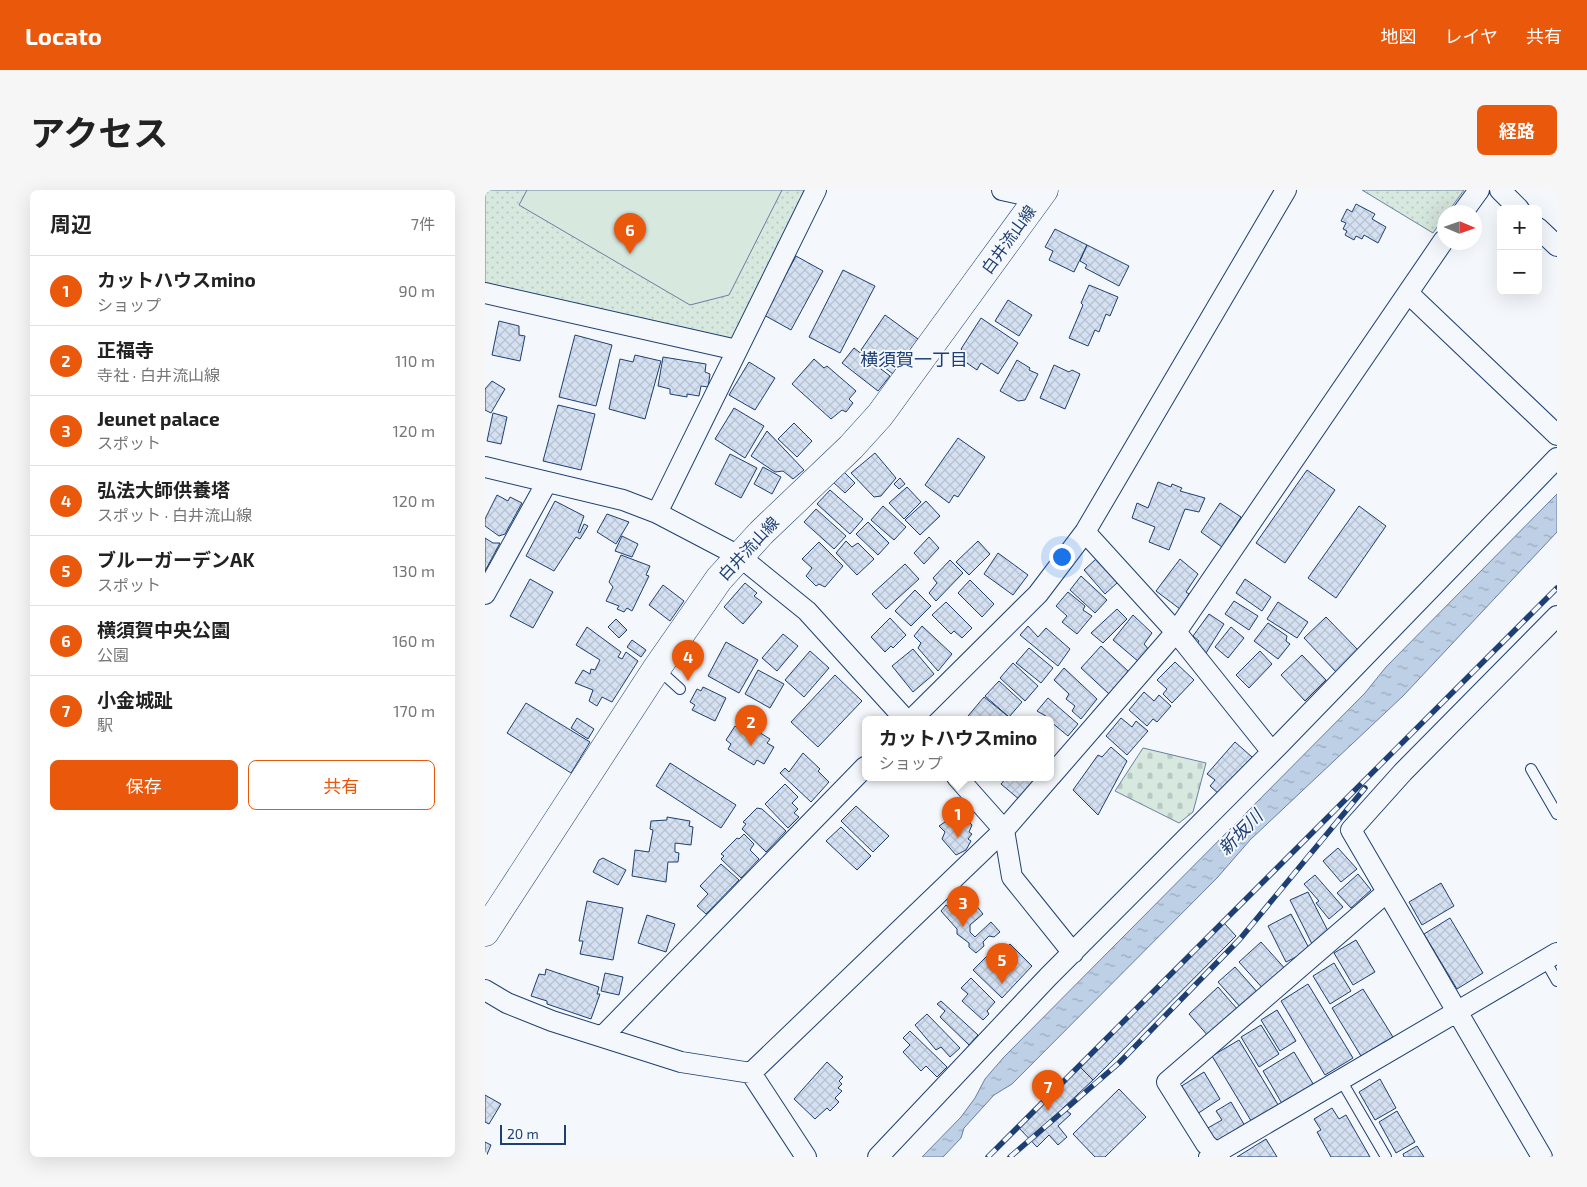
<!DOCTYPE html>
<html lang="ja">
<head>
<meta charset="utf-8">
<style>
  body { margin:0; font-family:"Exo 2","Noto Sans JP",sans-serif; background:#f6f6f6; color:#222 }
  .controls { position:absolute; right:15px; top:15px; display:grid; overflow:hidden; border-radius:8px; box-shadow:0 5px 20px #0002 }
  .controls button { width:45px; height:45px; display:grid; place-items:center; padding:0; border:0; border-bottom:1px solid #e0e0e0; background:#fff; color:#222; font:25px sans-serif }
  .compass { position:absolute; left:952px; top:15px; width:45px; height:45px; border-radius:50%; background:#fff; box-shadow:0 5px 20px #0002; rotate:92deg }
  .scale { position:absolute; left:15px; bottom:12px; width:66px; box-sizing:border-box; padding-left:5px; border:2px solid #1d3f73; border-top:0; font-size:14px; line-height:18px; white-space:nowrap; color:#1d3f73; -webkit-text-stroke:4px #f4f7fb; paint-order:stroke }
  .you { position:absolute; left:576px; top:366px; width:18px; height:18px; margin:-12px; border:4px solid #fff; border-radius:50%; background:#1a73e8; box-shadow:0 0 0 8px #1a73e833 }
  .badge { display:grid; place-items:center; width:32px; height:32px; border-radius:50%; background:#ea580c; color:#fff; font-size:16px; font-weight:700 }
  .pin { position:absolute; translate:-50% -41px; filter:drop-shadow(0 1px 2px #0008) }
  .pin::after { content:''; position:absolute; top:26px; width:18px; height:15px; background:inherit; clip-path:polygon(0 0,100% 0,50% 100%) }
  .popup { position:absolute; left:377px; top:526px; width:192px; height:65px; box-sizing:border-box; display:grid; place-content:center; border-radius:8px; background:#fff; filter:drop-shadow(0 1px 4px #0005); font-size:16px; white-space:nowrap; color:#767676 }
  .popup b { font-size:19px; color:#222 }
  .popup::after { content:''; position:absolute; left:50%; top:100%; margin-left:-10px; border:10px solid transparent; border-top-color:#fff }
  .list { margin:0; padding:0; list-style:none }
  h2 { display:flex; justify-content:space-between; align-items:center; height:65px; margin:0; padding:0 20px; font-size:21px }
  h2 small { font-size:16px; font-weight:400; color:#767676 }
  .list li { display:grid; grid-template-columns:32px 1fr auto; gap:15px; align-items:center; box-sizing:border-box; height:70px; padding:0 20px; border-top:1px solid #e0e0e0 }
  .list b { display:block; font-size:19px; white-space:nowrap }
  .list p { margin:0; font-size:16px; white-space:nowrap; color:#767676 }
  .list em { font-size:16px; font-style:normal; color:#767676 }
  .actions { display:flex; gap:10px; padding:15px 20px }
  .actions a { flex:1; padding:11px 0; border:1px solid #ea580c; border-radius:8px; text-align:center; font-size:18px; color:#ea580c }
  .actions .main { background:#ea580c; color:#fff }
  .map { position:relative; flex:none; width:1072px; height:967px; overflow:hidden; border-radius:8px }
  header { display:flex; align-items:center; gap:30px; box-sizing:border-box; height:70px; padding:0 25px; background:#ea580c; color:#fff }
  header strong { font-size:24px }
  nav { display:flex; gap:28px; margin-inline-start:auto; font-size:18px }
  .intro { display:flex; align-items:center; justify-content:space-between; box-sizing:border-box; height:120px; padding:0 30px }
  h1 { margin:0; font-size:35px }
  .button { padding:12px 22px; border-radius:8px; background:#ea580c; color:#fff; font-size:18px; font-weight:700 }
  main { display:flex; gap:30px; padding:0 30px }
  aside { flex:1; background:#fff; border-radius:8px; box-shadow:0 5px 20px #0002 }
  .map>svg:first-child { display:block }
</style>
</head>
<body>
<header>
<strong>Locato</strong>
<nav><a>地図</a><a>レイヤ</a><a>共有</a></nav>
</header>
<div class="intro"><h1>アクセス</h1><a class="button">経路</a></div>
<main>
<aside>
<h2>周辺<small>7件</small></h2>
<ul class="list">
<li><span class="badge">1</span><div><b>カットハウスmino</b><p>ショップ</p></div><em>90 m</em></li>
<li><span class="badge">2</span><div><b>正福寺</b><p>寺社 · 白井流山線</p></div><em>110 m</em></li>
<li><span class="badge">3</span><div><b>Jeunet palace</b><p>スポット</p></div><em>120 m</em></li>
<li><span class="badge">4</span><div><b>弘法大師供養塔</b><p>スポット · 白井流山線</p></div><em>120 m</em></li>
<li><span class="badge">5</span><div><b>ブルーガーデンAK</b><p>スポット</p></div><em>130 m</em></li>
<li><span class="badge">6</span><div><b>横須賀中央公園</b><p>公園</p></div><em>160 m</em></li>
<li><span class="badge">7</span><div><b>小金城趾</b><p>駅</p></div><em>170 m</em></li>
</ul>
<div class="actions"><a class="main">保存</a><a>共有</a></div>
</aside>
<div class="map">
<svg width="1072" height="967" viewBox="0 0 1072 967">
  <defs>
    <pattern id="grass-dots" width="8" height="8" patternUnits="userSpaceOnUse" patternTransform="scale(1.25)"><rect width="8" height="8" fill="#d7e8df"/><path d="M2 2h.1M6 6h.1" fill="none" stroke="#b8c8c3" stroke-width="1.8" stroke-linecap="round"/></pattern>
    <pattern id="cemetery-stones" width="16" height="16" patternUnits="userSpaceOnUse" patternTransform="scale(1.25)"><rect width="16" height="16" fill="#d7e8df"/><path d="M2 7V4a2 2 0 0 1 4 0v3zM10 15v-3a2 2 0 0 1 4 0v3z" fill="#b8c8c3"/></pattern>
    <pattern id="water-ripples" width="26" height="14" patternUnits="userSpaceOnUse" patternTransform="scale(1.25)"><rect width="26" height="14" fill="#bed0e5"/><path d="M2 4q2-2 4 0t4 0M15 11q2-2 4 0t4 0" fill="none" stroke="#9aaabe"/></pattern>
    <pattern id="building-cross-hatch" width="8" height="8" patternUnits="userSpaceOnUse" patternTransform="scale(1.25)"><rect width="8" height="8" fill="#d5e0f0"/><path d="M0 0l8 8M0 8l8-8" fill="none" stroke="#b6c1d1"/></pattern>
  </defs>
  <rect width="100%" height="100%" fill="#f4f7fb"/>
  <path fill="url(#grass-dots)" stroke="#687fa3" d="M0 0H320L249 153 0 94Z
    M877 0H979L963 22H959V27L948 43Z"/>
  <path fill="url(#cemetery-stones)" stroke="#687fa3" d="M658 558 721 573 708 622 694 633 630 601Z"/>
  <path fill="#d7e8df" stroke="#687fa3" d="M42 0H297L244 105 205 115 34 15Z"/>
  <path fill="url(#water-ripples)" stroke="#687fa3" d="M1072 304V342L918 506 765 650 732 688 527 894 509 905 479 938 476 948 458 967H437L476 927 490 908 500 889 519 867 880 503 901 477Z"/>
  <path fill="url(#building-cross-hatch)" stroke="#1d3f73" d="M871 14 890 24 887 29 901 37 893 53 879 45 877 49 871 46 869 50 860 45 862 41 858 39 861 33 856 31 862 19 867 22Z
    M570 39 602 55 589 82 564 70 568 61 560 57Z
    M602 55 644 76 634 96 600 78 602 75 595 71Z
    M311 66 338 81 306 140 279 125Z
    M358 80 390 96 355 163 324 147Z
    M604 95 633 107 625 126 621 124 614 142 610 140 603 156 584 148 598 115 596 113Z
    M523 110 547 125 534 146 510 131Z
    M400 125 433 149 408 184 376 160Z
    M496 128 533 153 513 184 496 173 492 180 476 169 479 163 476 159Z
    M14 131 34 136V145L40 146 35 171 7 165Z
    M90 145 127 155 111 216 74 207Z
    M369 158 405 186 393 201 357 173Z
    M150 165 176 171 160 229 124 219 135 169 148 172Z
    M178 167 221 174 220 182 225 184 223 197 216 196 214 206 202 204V207L185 204V199L173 196Z
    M329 169 339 178 342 176 371 201 364 209 368 213 361 222 357 220 346 229 307 194Z
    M532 170 545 178 544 180 553 184 540 210 533 211 515 201Z
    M264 172 290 188 270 220 244 205Z
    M569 175 584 182 587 180 595 184 580 219 555 208Z
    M7 191 20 199 6 223 0 220V199Z
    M73 215 110 224 96 280 58 271Z
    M249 218 279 236 260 268 230 249Z
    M8 223 22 227 16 254 2 251Z
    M309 233 327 251 312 267 293 249Z
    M282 241 319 280 308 289 298 281 290 282 266 266Z
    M473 248 500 267 473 307 469 305 464 313 440 295Z
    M390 263 411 288 396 306 389 307 366 283Z
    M245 264 272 278 256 308 230 294Z
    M278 277 296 287 287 304 269 294Z
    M822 280 850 300 800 373 771 353Z
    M358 281 370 293 360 303 348 292Z
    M415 288 420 294 414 299 409 294Z
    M673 292 686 297 687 294 697 298 695 301 720 308 714 322 700 319 684 360 664 352 670 337 647 328 652 313 663 318Z
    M422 297 436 312 419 329 404 313Z
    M345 300 378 329 365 344 332 314Z
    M12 305 23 311 25 307 37 313 20 344 14 346 0 336V329Z
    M70 311 99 326 93 342 95 343 99 334 103 336 95 349 91 347 69 381 41 366Z
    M441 311 455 326 435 345 420 330Z
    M735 313 756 327 737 357 716 342Z
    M398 316 421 337 409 350 386 330Z
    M874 316 901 336 851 408 823 388Z
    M331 319 361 346 349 359 319 332Z
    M122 324 144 332 131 354 112 342Z
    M383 332 404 353 393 365 371 344Z
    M137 346 153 354 147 367 130 361Z
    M444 347 454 358 439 374 429 363Z
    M0 348 8 353H15L0 381Z
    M361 351 367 357 373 353 389 369 372 385 351 363Z
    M493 351 505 364 484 385 471 372Z
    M334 352 358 376 340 397 334 394 331 396 321 386 327 378 317 369Z
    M513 363 543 385 528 405 499 384Z
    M136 365 165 376 161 385 164 386 147 421 142 418 139 422 132 419 134 416 121 411 128 397 124 392Z
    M611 369 633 392 620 404 599 380Z
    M695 369 713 384 701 402 704 404 695 419 671 401Z
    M465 370 478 383 451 411 444 403 452 393 448 388Z
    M420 374 434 389 401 419 387 404Z
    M596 386 622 410 610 423 585 400Z
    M45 389 68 402 48 438 25 426Z
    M760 389 786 407 777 421 751 403Z
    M485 390 509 414 497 427 473 403Z
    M260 393 272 403 269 406 277 412 258 434 239 417Z
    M178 395 199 411 185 431 164 415Z
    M430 400 446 416 426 436 410 421Z
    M583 402 600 416 598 420 607 426 592 444 577 432 582 426 571 416Z
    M749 411 773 426 764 440 740 424Z
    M461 412 487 438 477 448 469 441 466 444 447 425Z
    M793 412 823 432 812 448 782 429Z
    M632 419 642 429 618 453 606 443Z
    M724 424 739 434 721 463 711 456 714 451 708 446Z
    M648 425 667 443 659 454 664 460 654 472 628 450Z
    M841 427 874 461 852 483 819 448Z
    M405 428 421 445 408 458 406 456 400 462 386 447Z
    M131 429 142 440 134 448 123 437Z
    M783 433 802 446 801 451 805 454 793 469 769 451Z
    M437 436 467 464 453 481 433 458 436 453 429 446Z
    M543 436 553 447 561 438 585 459 573 476 535 445Z
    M102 437 136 462 133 467 137 469 141 462 153 471 127 512 117 507 112 516 104 511 108 500 90 493 98 480 105 484 106 479 110 480 115 470 91 455Z
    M746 437 759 448 743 468 730 457Z
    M298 444 313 456 292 481 277 468Z
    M147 450 161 460 156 467 142 457Z
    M241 452 273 470 254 503 223 486Z
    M616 456 644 482 624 504 596 478Z
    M544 458 568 478 556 493 531 473Z
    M428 459 449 484 428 502 407 476Z
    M325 461 344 478 319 507 300 490Z
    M775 461 787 474 764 498 751 485Z
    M817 465 841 490 820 511 796 485Z
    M690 472 709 490 687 513 678 504 682 499 672 490Z
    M528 473 553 496 540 511 515 488Z
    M579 478 612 509 596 529 587 521 590 516 581 509 584 504 569 490Z
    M273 480 299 494 285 518 260 504Z
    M350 485 377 511 333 557 306 532Z
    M514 491 537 512 524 527 500 506Z
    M218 497 241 508 230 531 207 520 210 515 205 512 212 499 216 501Z
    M659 502 669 511 674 505 686 516 672 532 668 529 662 536 644 520Z
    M499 507 524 527 522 529H488L483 526Z
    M563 508 593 534 583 546 566 532V529L552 521Z
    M41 513 105 552 86 583 22 543Z
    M92 528 109 539 103 549 86 538Z
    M636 528 647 537 651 531 663 541 642 565 621 546Z
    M259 533 285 549 282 553 289 557 279 574 272 570 269 575 243 559 246 554 241 550 250 536 255 539Z
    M750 552 767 567 735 605 725 596 730 590 722 584Z
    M626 557 642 571 613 625 588 600 613 565 617 567Z
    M318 563 335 579 333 581 344 592 326 612 295 583 300 578 304 582Z
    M185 573 251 615 236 638 171 596Z
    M522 587H550L553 589 535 610 516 594Z
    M300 594 313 607 307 613 313 619 309 623 314 627 303 638 280 614Z
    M371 616 404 646 388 662 356 631Z
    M272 618 277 619 301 641 281 662 257 639 261 634 258 632Z
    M475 622 487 635 484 642 487 644 483 649 486 651 481 660 471 665 457 649 460 642 454 636Z
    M182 627 205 631 204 636 208 637 206 655 190 653V662L194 663 193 672H183L181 692 147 686 150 660 164 662 168 640 165 639 166 631 182 630Z
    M356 637 386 666 372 680 341 651Z
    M259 644 269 654 265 660 274 669 256 688 236 669 239 666 236 664 252 648 254 649Z
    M853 658 872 679 856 692 838 671Z
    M118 668 141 680 133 695 108 682 114 670Z
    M236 674 254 690 221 724 212 716 223 704 215 696Z
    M873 684 886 700 866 718 852 703Z
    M830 685 858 717 844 729 831 713 834 711 819 694Z
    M956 693 969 716 937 735 924 712Z
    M823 702 845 745 827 754 805 710Z
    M102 711 138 718 128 770 95 764 98 751H94Z
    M470 713H476L483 721 490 714 498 724 485 735V742L490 747 506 732 515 742 509 747 504 746 498 752 499 756 491 763 484 757V753L472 744V739L456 721 461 715 465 718Z
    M806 724 825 760 801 772 783 736Z
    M162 725 190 734 181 762 153 753Z
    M965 728 998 783 972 799 939 744Z
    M739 733 751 746 608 890 595 877Z
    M871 750 890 782 868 795 849 763Z
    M776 752 803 782 781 802 754 772Z
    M525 754 547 776 517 808 488 780 502 766 509 770Z
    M849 773 866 801 845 814 828 786Z
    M750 777 775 805 758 820 733 792Z
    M61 779 114 797 112 804H115L106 829 62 814V811L46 806 54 784 60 785Z
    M120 783 138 787 134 805 116 801Z
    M486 788 510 812 502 821 504 824 498 830 477 811 483 804 476 798Z
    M823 794 868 868 840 885 796 811Z
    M733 797 753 820 724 847 704 824Z
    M878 799 908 847 876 866 847 818Z
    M456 811 493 845 484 855 455 827 460 821 452 814Z
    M792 820 811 851 795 861 776 830Z
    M442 824 475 858 465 867 456 857 451 860 430 835Z
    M776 835 794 864 774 877 756 847Z
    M425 841 462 877 452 887 441 876 436 881 418 862 425 855 418 848Z
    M754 850 795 918 768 934 727 866Z
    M809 862 830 897 799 917 778 881Z
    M342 872 358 887 354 891 357 894 353 898 357 901 350 908 354 912 345 921 342 918 330 929 309 909Z
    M595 877 608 890 578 918 586 924 573 936 582 947 573 955 564 945 552 957 534 938Z
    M719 882 735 909 712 924 695 897Z
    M895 889 911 918 890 930 874 902Z
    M634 899 661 927 620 967H610L588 944Z
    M0 905 16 914 4 934 0 932Z
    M746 912 760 936 730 954 721 939 737 930 731 921Z
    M847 918 854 929 861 925 885 967H846L832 942 836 940 829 929Z
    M912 921 930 952 911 963 894 932Z
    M781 949 792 967H752Z
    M0 952 6 955 1 967H0Z
    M932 956 939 967H919L918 964Z"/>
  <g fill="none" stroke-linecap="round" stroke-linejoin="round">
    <defs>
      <path id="service" d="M173 479 195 499
        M1046 579 1072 624
        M1060 770 1072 791
        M856 890 901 967"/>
      <path id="minor" d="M517 0 553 8
        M1015 0 1034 19
        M978 22 994 0
        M1053 38 1072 56
        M0 103 252 160
        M923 103 1072 245
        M0 277 138 310 172 323 254 366 322 421 420 529
        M172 323 331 0
        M600 342 691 442 787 562
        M0 404 62 292
        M427 529 553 404 600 342 801 0
        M566 586 691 442 959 50
        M472 587 519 640 527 687 588 763
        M0 800 22 813 67 831 196 872 266 883 321 967
        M118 846 380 577
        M266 883 519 640 565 587
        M393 967 563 787 795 554 1072 268
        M724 967 1072 763
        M735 967 721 954 682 892 902 702
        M1057 967 866 640 918 582 1072 426"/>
      <path id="secondary" d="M0 742 172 478 234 389 276 343 366 257 395 225 559 0"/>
    </defs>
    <use href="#service" stroke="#1d3f73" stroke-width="12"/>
    <use href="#minor" stroke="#1d3f73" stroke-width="22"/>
    <use href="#secondary" stroke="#1d3f73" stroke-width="29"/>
    <use href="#service" stroke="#f4f7fb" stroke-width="10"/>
    <use href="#minor" stroke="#f4f7fb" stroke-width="20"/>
    <use href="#secondary" stroke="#f4f7fb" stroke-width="28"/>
    <defs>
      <path id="rail" d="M503 967 1072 398
        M525 967 634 873 755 749 880 598"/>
    </defs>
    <use href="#rail" stroke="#1d3f73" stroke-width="5.5"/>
    <use href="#rail" stroke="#f4f7fb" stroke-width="4" stroke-dasharray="11" stroke-linecap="butt"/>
  </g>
  <g text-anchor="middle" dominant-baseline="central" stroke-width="4" stroke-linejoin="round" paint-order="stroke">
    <g font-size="16" fill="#1d3f73" stroke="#f4f7fb">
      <text transform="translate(523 49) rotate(-54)">白井流山線</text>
      <text transform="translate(263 358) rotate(-47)">白井流山線</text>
    </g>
    <g font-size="18" fill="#1d3f73" stroke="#f4f7fb">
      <text x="429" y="169">横須賀一丁目</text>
    </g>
    <g font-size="18" font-style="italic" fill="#1d3f73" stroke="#f4f7fb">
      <text transform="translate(755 642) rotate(-46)">新坂川</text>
    </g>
  </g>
</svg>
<div class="controls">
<button>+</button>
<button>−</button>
</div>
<svg class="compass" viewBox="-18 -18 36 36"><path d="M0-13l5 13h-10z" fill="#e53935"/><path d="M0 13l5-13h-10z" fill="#767676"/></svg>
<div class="scale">20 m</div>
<div class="you"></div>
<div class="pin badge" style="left:473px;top:648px">1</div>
<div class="popup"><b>カットハウスmino</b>ショップ</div>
<div class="pin badge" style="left:266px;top:556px">2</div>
<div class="pin badge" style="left:478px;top:737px">3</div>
<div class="pin badge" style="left:203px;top:491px">4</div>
<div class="pin badge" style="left:517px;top:794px">5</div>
<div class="pin badge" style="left:145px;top:64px">6</div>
<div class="pin badge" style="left:563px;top:921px">7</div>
</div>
</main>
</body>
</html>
